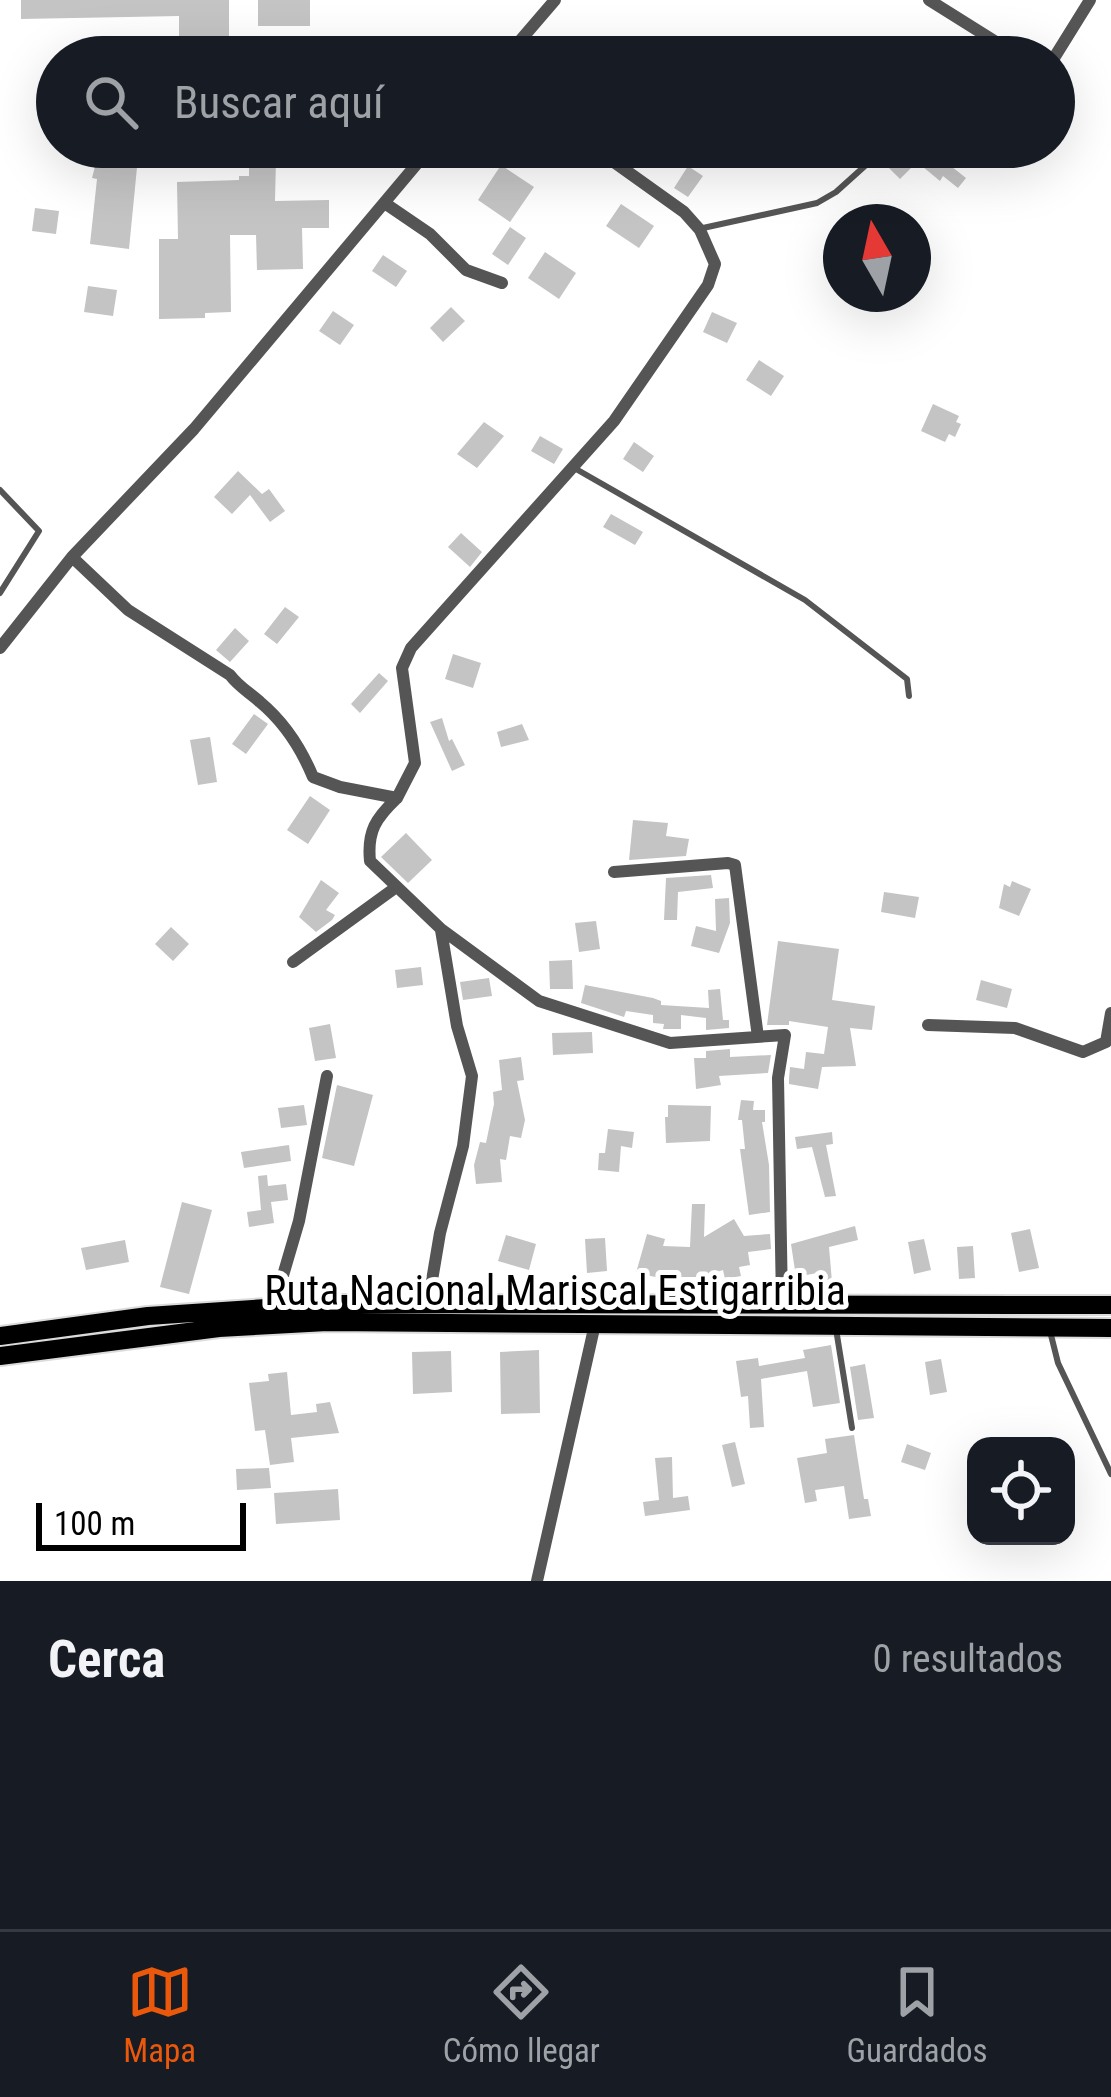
<!DOCTYPE html>
<html lang="es">
<head>
<meta charset="utf-8">
<style>
  body { margin:0; font-family:"Roboto Condensed",sans-serif; background:#242831; color:#f1f3f6 }
  .controls { position:absolute; right:36px; bottom:36px; display:grid; overflow:hidden; border-radius:24px; box-shadow:0 12px 48px #0002 }
  .controls button { width:108px; height:108px; display:grid; place-items:center; padding:0; border:0; border-bottom:3px solid #363941; background:#171b24; color:#f1f3f6; font:60px sans-serif }
  .compass { position:absolute; left:823px; top:204px; width:108px; height:108px; border-radius:50%; background:#171b24; box-shadow:0 12px 48px #0002; rotate:351deg }
  .scale { position:absolute; left:36px; bottom:30px; width:210px; box-sizing:border-box; padding-left:12px; border:6px solid #000; border-top:0; font-size:33px; line-height:42px; white-space:nowrap; color:#000; -webkit-text-stroke:9px #fff; paint-order:stroke }
  .list { margin:0; padding:0; list-style:none }
  h2 { display:flex; justify-content:space-between; align-items:center; height:156px; margin:0; padding:0 48px; font-size:51px }
  h2 small { font-size:39px; font-weight:400; color:#9ea1a6 }
  .icon { flex:none; width:66px; height:66px; fill:none; stroke:currentColor; stroke-width:2; stroke-linecap:round; stroke-linejoin:round }
  .map { position:relative; flex:none; width:1111px; height:1581px; overflow:hidden }
  .search { position:absolute; background:#171b24; box-shadow:0 12px 48px #0002; left:36px; right:36px; top:36px; height:132px; display:flex; align-items:center; gap:30px; box-sizing:border-box; padding:0 42px; border-radius:66px; color:#9ea1a6; font-size:45px }
  .sheet { height:348px; background:#171b24 }
  nav { display:flex; justify-content:space-around; align-items:center; box-sizing:border-box; height:168px; border-top:3px solid #363941; background:#171b24; font-size:33px; color:#9ea1a6 }
  nav a { display:grid; justify-items:center; gap:6px }
  nav .on { color:#ea580c }
  .map>svg:first-child { display:block }
</style>
</head>
<body>
<div class="map">
<svg width="1111" height="1581" viewBox="0 0 1111 1581">
  <rect width="100%" height="100%" fill="#fff"/>
  <path fill="#c4c4c4" d="M21 0H229V57H170V46H179V16L21 19Z
    M258 0H310V26H258Z
    M100 147H139L129 249 90 244 97 179 92 178Z
    M249 147H307V158H276L275 201 329 200V228H302L303 269 257 270 256 235H230L231 312 205 313V318L159 319V239H178L177 182 239 180V176H249Z
    M912 147H927L966 178 958 188 943 176 940 181 917 162 900 179 888 167 899 155 902 159Z
    M501 165 534 187 510 222 478 200Z
    M688 166 703 176 688 197 674 188Z
    M621 204 654 226 639 248 606 226Z
    M35 208 59 211 56 234 32 231Z
    M510 227 526 238 508 265 492 254Z
    M545 252 576 273 559 299 528 278Z
    M383 255 407 271 396 287 372 271Z
    M88 286 117 290 113 316 84 312Z
    M451 307 465 321 443 342 430 328Z
    M333 311 354 325 340 345 319 331Z
    M712 312 737 323 727 343 703 332Z
    M759 360 784 376 771 396 746 380Z
    M933 404 959 416 956 422 961 424 955 437 949 434 945 442 921 431Z
    M484 422 504 436 477 468 457 454Z
    M540 436 563 449 554 464 531 451Z
    M634 442 654 456 643 472 623 459Z
    M238 471 262 494 269 489 285 511 270 522 250 495 232 514 214 497Z
    M611 514 643 532 635 545 603 527Z
    M461 533 482 552 470 567 448 547Z
    M285 607 299 617 277 644 264 634Z
    M235 628 249 641 230 662 216 650Z
    M453 654 481 663 473 688 445 679Z
    M379 673 388 681 360 713 351 704Z
    M254 714 268 724 246 754 232 744Z
    M442 718 449 741 452 739 465 765 452 771 430 722Z
    M522 724 529 740 501 747 497 732Z
    M210 737 217 782 198 785 190 740Z
    M310 796 330 810 308 844 287 830Z
    M633 820 668 823 666 836 689 839 686 856 629 860Z
    M406 833 432 860 408 883 381 857Z
    M711 875 713 888 678 892 677 920H664L666 878Z
    M321 880 339 893 326 910 335 915 332 920 316 932 299 917Z
    M1012 881 1031 889 1019 916 999 908 1004 884 1010 887Z
    M884 892 919 897 915 918 881 912Z
    M729 898 730 923 719 953 691 946 696 926 716 931 715 899Z
    M596 921 600 949 579 952 575 923Z
    M171 927 189 944 173 961 155 944Z
    M778 941 839 949 832 1000 875 1006 872 1030 850 1028 856 1066 822 1067 818 1089 789 1084V1079L790 1067 804 1069 806 1052 824 1054 828 1027 789 1021V1025H767Z
    M572 960 573 989H550L549 961Z
    M421 967 423 985 397 988 395 970Z
    M489 978 492 996 463 1000 460 982Z
    M981 980 1012 989 1007 1008 976 1000Z
    M585 985 653 998 661 1001V1005L709 1008 708 990 720 989 723 1020H729V1028L706 1030V1018L681 1015V1029H663L664 1024 653 1023V1015L626 1011 624 1017 581 1003Z
    M330 1024 336 1058 315 1061 309 1028Z
    M592 1032 593 1053 553 1055 552 1033Z
    M730 1049V1057L771 1055 768 1073 719 1076 721 1085 696 1089 694 1058H706V1051Z
    M521 1057 524 1080 517 1081 525 1120 521 1138 510 1136 506 1160 500 1159 502 1182 476 1184 474 1165 480 1142 486 1143 494 1104 493 1092 502 1090 499 1060Z
    M337 1085 373 1095 354 1166 322 1158Z
    M741 1100 754 1101 753 1110H765V1122H762L769 1165 770 1212 749 1215 740 1149H745L742 1120H738Z
    M304 1105 307 1125 281 1128 278 1108Z
    M668 1105 711 1106 710 1141 666 1143 665 1117H668Z
    M608 1129 634 1132 632 1148 621 1146 619 1172 598 1170 599 1153H605Z
    M832 1132 833 1144 826 1145 836 1196 825 1197 812 1147 797 1149 795 1137Z
    M289 1145 291 1161 244 1168 241 1152Z
    M267 1175 268 1186 286 1184 288 1200 271 1202 274 1223 249 1227 247 1212 261 1210 258 1176Z
    M182 1202 212 1210 189 1294 160 1287Z
    M692 1204H705L704 1237 734 1219 744 1236 770 1234 771 1249 748 1252 750 1265 739 1267 741 1276 725 1279 723 1270 702 1277H676L675 1281 636 1273 647 1234 665 1239 663 1246 690 1247Z
    M855 1226 858 1240 829 1247 832 1282 818 1283 817 1273 796 1277 791 1244Z
    M1030 1229 1039 1268 1019 1272 1011 1233Z
    M506 1235 536 1244 529 1270 498 1261Z
    M605 1238 607 1271 587 1273 585 1239Z
    M924 1239 931 1270 914 1274 908 1242Z
    M125 1240 129 1262 86 1270 81 1248Z
    M973 1246 975 1278 959 1279 957 1247Z
    M831 1345 840 1403 813 1407 807 1371 761 1379 764 1427 750 1428 748 1396 741 1397 736 1361 758 1358 759 1366 805 1358 803 1350Z
    M539 1350 540 1413 501 1414 500 1352Z
    M451 1351 452 1392 413 1394 412 1352Z
    M941 1359 947 1392 930 1395 925 1362Z
    M865 1364 874 1418 858 1420 850 1367Z
    M287 1372 291 1415 317 1412 316 1404 330 1402 339 1433 291 1438 294 1462 270 1465 265 1430 255 1431 249 1383 269 1381 268 1374Z
    M854 1435 864 1499H868L871 1516 849 1519 844 1486 815 1490 817 1501 805 1503 797 1458 827 1453 825 1439Z
    M735 1442 745 1484 732 1487 722 1445Z
    M907 1444 931 1453 925 1470 901 1462Z
    M672 1457 673 1498 688 1496 690 1510 645 1516 643 1502 659 1500 655 1458Z
    M269 1468 271 1488 237 1490 236 1469Z
    M338 1489 340 1520 276 1524 274 1493Z"/>
  <g fill="none" stroke-linecap="round" stroke-linejoin="round">
    <defs>
      <path id="trunk" d="M0 1336 148 1316 327 1304 1111 1305
        M0 1356 219 1328 327 1322 1111 1328"/>
    </defs>
    <use href="#trunk" stroke="#dbdbdb" stroke-width="22"/>
    <path stroke="#555" stroke-width="6" d="M703 228 817 203 836 192 886 147
      M576 469 805 600 907 679 909 696
      M0 490 39 531 0 593
      M836 1329 852 1428
      M1050 1331 1058 1363 1111 1474"/>
    <path stroke="#555" stroke-width="12" d="M929 0 1020 57
      M506 57 555 0
      M1054 58 1090 0
      M386 204 430 234 466 270 502 283
      M72 557 128 610 230 675C239 687 249 692 260 702 284 722 301 748 313 777L340 787 397 798 415 763 402 668 411 648 614 421 708 285 715 264 700 230 684 212 593 147
      M0 648 72 557 194 429 431 147
      M397 798C376 818 367 831 370 861L441 929 539 1001 670 1043 785 1035 778 1078 782 1302
      M614 872 728 863 735 865 758 1037
      M293 962 395 888
      M928 1025 1015 1028 1083 1052 1106 1042 1111 1013
      M428 1304 440 1233 463 1146 472 1076 457 1026 441 930
      M274 1306 299 1221 327 1076
      M537 1581 595 1324"/>
    <use href="#trunk" stroke="#000" stroke-width="18"/>
  </g>
  <g text-anchor="middle" dominant-baseline="central" stroke-width="10" stroke-linejoin="round" paint-order="stroke">
    <g font-size="42" fill="#000" stroke="#fff">
      <text x="555" y="1290">Ruta Nacional Mariscal Estigarribia</text>
    </g>
  </g>
</svg>
<div class="controls">
<button><svg class="icon" aria-label="locate" viewBox="0 0 24 24"><circle cx="12" cy="12" r="6"/><path d="M12 2v4M12 18v4M2 12h4M18 12h4"/></svg></button>
</div>
<svg class="compass" viewBox="-18 -18 36 36"><path d="M0-13l5 13h-10z" fill="#e53935"/><path d="M0 13l5-13h-10z" fill="#9ea1a6"/></svg>
<div class="scale">100 m</div>
<div class="search"><svg class="icon" aria-label="search" viewBox="0 0 24 24"><circle cx="10" cy="10" r="6"/><path d="M15 15l6 6"/></svg>Buscar aquí</div>
</div>
<section class="sheet">
<h2>Cerca<small>0 resultados</small></h2>
<ul class="list">
</ul>
</section>
<nav>
<a class="on"><svg class="icon" aria-label="map" viewBox="0 0 24 24"><path d="M3 6l6-2 6 2 6-2v14l-6 2-6-2-6 2zM9 4v14M15 6v14"/></svg>Mapa</a>
<a><svg class="icon" aria-label="directions" viewBox="0 0 24 24"><path d="M12 3l9 9-9 9-9-9zM9 14v-3h6M13 9l2 2-2 2"/></svg>Cómo llegar</a>
<a><svg class="icon" aria-label="saved" viewBox="0 0 24 24"><path d="M7 4h10v16l-5-4-5 4z"/></svg>Guardados</a>
</nav>
</body>
</html>
